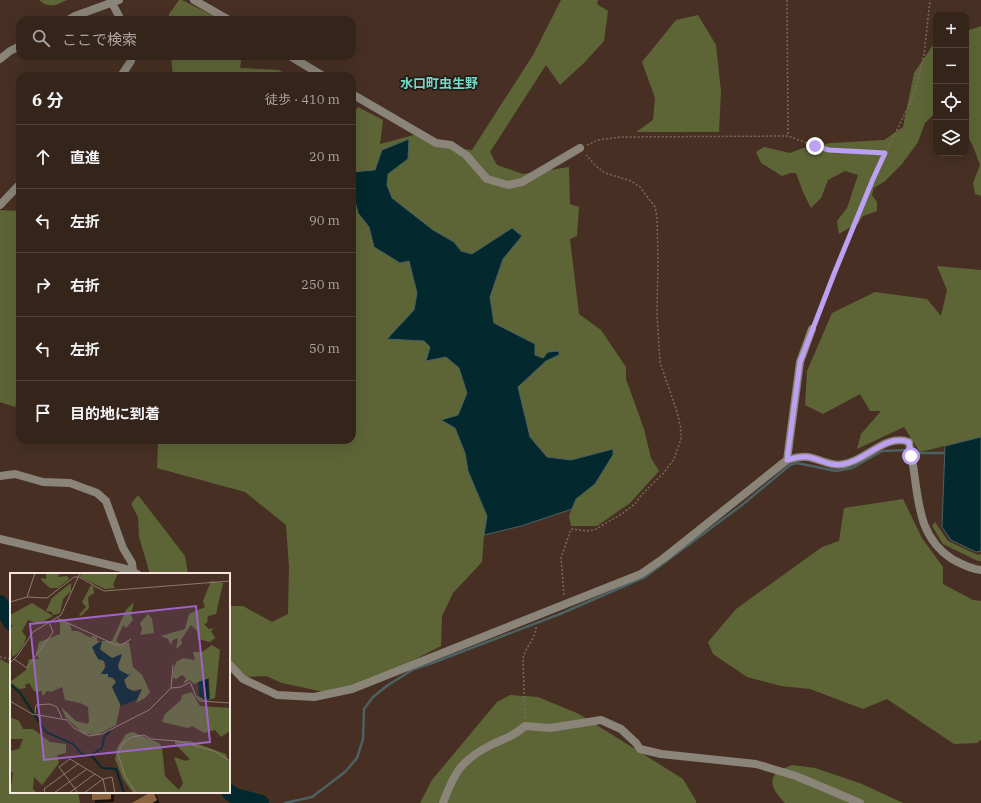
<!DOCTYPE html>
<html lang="ja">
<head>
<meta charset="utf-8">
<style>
  body { margin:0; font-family:"IBM Plex Serif","Noto Sans JP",serif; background:#403027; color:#f1f3f6 }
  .controls { position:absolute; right:12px; top:12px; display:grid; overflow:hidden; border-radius:8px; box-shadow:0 4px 16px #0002 }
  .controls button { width:36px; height:36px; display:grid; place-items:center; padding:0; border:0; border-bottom:1px solid #4f4139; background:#35241a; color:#f1f3f6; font:20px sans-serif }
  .stop { position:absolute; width:12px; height:12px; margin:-9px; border:3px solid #bca0f2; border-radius:50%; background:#fff }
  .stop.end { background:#bca0f2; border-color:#fff; box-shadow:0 1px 4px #0008 }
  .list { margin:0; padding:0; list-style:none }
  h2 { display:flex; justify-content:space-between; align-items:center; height:52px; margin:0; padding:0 16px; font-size:17px }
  h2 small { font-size:13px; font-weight:400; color:#aaa4a2 }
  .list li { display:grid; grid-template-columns:26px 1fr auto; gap:12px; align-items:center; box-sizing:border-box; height:64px; padding:0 16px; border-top:1px solid #4f4139 }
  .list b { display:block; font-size:15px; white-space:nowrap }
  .list em { font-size:13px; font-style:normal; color:#aaa4a2 }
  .icon { flex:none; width:22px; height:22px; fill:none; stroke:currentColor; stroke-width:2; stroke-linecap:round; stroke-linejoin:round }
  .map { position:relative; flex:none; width:981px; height:803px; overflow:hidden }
  .search { position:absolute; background:#35241a; box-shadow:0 4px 16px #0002; left:16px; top:16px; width:340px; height:44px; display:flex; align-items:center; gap:10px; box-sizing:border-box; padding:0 14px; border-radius:12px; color:#aaa4a2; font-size:15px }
  .panel { position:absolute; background:#35241a; box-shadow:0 4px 16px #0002; left:16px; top:72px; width:340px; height:372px; border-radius:12px }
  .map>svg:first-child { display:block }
</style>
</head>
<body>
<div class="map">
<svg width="981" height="803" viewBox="0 0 981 803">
  <defs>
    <filter id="shadow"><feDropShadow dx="3" dy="3" stdDeviation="0" flood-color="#0009"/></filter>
  </defs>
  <rect width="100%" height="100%" fill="#473023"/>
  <path fill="#5d6537" d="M39 0H67C56 5 49 9 39 0Z
    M179 0H182L222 20H169V14Z
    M561 0H598L597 4 608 11 604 41 585 62 560 85 546 65 490 152 497 165 523 174 569 167 570 204 579 207 577 236 570 239 579 314 601 330 626 367V379L644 429 651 458 659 471 630 503 597 526H571L569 516 576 499 595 484 613 449 571 460 547 457 530 437 518 387 546 361 559 355V351L548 352 543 358 535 355V344L493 323 490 297 503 259 521 236 512 228 472 254 461 251 454 242 433 230 392 198 387 185 388 174 408 159 409 139 382 150 375 170 352 172V116L358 107 383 120 380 144 414 135 439 147 472 150 533 55Z
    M698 15 716 45 721 91 719 132H636L653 120 655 98 642 62 676 20Z
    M981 26V196L975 194 973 183 980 165 973 146 966 133V31Z
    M935 42H936V112L925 123 918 142 902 164 885 181 874 188 872 195 877 202V211L863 216 858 224 849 228 839 234 837 221 847 208 858 175 845 171 828 180 821 198 811 208 803 192 796 173H790L782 176 761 163 756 152 764 147 790 153 803 148 831 143 884 140 903 127 914 73Z
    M171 56H242L240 68 279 70 288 76H173Z
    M352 189 358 213 369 227 374 247 400 263 409 261 417 293 414 310 388 339 424 341 430 347 426 361 446 357 459 368 467 393 458 415 441 420 455 428 465 453 468 471 487 516 484 535 482 562 453 593 442 616 441 646 414 660 352 686 324 692 282 683 266 676 246 677 229 662V606H243L272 622 288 614 289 567 286 525 245 492 157 468 158 440H352Z
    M0 210 20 211V393L15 407 0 402Z
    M937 266 981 270V437L920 452 904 427 857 449 861 434 881 411H870L860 394 823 414 805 405 807 371 832 313 875 292 927 299 941 316 947 290Z
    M138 495 185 556 188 574H150L139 537 138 517 131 504Z
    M903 499 922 538 943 567V584L973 600 981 601V740L977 743 954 744 887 699 863 709 810 689 781 686 747 677 713 654 708 642 736 609 822 547 839 541 844 508Z
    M935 522 948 541 978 555 981 554V561H978L943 544 932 526Z
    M0 659 11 665V792H78L80 803H0Z
    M510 695 538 697 579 714 683 779 696 801V803H420L432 780 497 702Z
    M792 765 815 768 862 784 903 803H785C777 794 766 783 777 772 780 769 788 767 792 765Z"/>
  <path fill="#03282d" stroke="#4c6162" d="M409 139 408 159 388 174 387 185 392 198 433 230 454 242 461 251 472 254 512 228 522 236 503 259 490 297 494 323 535 344V355L543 358 548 352 559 351V355L546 361 518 387 530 437 547 457 571 460 613 449V455L595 484 576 499 572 509 521 526 484 535 487 516 468 471 465 453 455 428 441 420 458 415 467 393 459 368 446 357 426 361 430 347 424 341 387 339 414 310 417 293 409 261 400 263 374 247 369 227 358 213 352 189V172L375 170 382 150Z
    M981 437V551L976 552 951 540 942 527 945 446Z"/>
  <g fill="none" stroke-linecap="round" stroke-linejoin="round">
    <path stroke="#4c6162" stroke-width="2.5" d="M285 803 312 797 345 772 357 758 363 739 364 709 373 697 388 685 414 669 435 662 560 614 645 577 742 505 790 465 797 463 836 471 852 468 882 451 906 450 919 453H944"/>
    <path stroke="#03282d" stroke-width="16" d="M0 603 11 623
      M229 792 235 796 261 803"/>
  </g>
  <path fill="#896342" filter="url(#shadow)" d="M92 792H111V799L92 800Z
    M151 792H153L157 800 152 803H132Z"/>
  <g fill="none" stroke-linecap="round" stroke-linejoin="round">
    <path stroke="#7d685d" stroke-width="1.5" stroke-dasharray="2 2" stroke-linecap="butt" d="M787 0 788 136
      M587 145 598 140 622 137 788 136 829 151 885 153
      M815 322 873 179 910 103 917 84 924 55 930 0
      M564 595 561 558 571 529 587 531 596 529 623 513 635 504 642 494 662 475 674 459 681 439V429L677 412 660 362 657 314 658 258 657 217 655 207 640 187 631 181 605 173 596 166 586 155
      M0 657 11 659
      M525 718 523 659C525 646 537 638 536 625"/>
    <path stroke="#8a8479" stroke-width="8" d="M194 0 229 20
      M112 3 121 20
      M68 20 75 16 119 0
      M290 56 323 76
      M0 59 10 51 20 46
      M121 76 131 61V56
      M352 94 436 143 451 145 466 155 487 179 508 185 522 182 580 148
      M0 205 20 184
      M787 460 800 362 812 329
      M0 476 15 474 43 482 70 483 97 493 106 501 123 548 132 563 133 571
      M0 539 126 569 137 574
      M229 664 243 679 277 695 314 697 352 689 641 574 664 558 787 460C794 458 801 456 808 457 820 459 831 467 844 464 865 461 886 433 909 442 910 452 913 462 914 472 919 506 920 538 952 559 961 564 971 569 981 570
      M443 803C454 773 461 760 491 745 505 738 513 737 525 726L550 728 601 720 621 729 636 743 640 749 661 754 756 764 796 776 860 803"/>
  </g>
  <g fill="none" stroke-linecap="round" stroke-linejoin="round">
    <path stroke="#bca0f2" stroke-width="5" d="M815 146 829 150 885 153 873 179 834 274 800 362 787 460C794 458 801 456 808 457 820 459 831 467 844 464 865 461 886 433 909 442L911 456"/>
  </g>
  <g text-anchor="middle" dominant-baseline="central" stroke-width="3.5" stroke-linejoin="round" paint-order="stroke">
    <g font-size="13" font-weight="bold" fill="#71d8c7" stroke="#261b15">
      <text x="439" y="83">水口町虫生野</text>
    </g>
  </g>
  <g transform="translate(10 573)">
    <rect width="220" height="220" fill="#473023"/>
    <path d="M36 0H50L48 4 57 3 59 6 48 15H40L31 7 32 5 36 6ZM71 0H108L103 12 105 15 95 16 70 4ZM201 8 213 10 206 41 198 43 197 50 194 51 199 56 204 55 201 58 205 65 200 69 188 66 187 58 181 52 171 67 172 71 166 76 168 65 163 67 161 72 158 66 151 63 175 56 179 41 195 34 193 28ZM61 10V18L53 26 50 40 43 42 42 39 36 38 42 25ZM81 12 90 17 83 14 84 20 78 24 79 35 71 43 69 42 76 34 72 29ZM124 29 121 41 123 47 116 55 113 52 106 68 111 71 119 69 123 94 132 102 140 119 135 125 126 130 132 116 121 118 117 115 114 107 119 102 109 97 108 92 112 82 102 85 86 73 84 80 94 88 95 96 92 101H98L106 109 103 114 111 129 106 152 87 162 74 161 56 145 51 134 66 148 77 151 79 149 78 134 70 130 55 127 52 114 41 119 37 118 33 123 31 117 30 119 24 118 19 110 15 112 16 115 9 116 0 109 16 97 19 86H29L26 81 29 69 50 61V47L60 51 62 58H68L81 65 82 63 87 64V68H102L116 37ZM22 30 43 43 29 51 18 47 12 58 16 64 14 71 8 80 2 84 0 56 3 52H0V42ZM138 41 142 46 144 60 130 62 132 56 130 50ZM202 72 210 77 205 125 195 128 189 126 187 123 195 127 200 126 199 105 184 111 180 107 173 111 176 105 172 102 166 106 163 105V99L166 89 173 85 185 87 183 79H192ZM182 119 190 133 220 135V158L211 164 205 157 194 160 182 153 178 155 152 149 155 141 171 127 172 122ZM0 144 9 148 13 156H23L40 169 56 171V180L47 182 49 190 32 212 24 204 23 216 27 220H0L3 200 0 198V178L9 176 13 166H0ZM123 159 149 170 152 174 155 203 169 217 173 210 164 184 176 188 180 186 165 171V168H180L216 181 220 192V220H123L113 206 105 186 107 175 116 161Z" fill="#5d6537"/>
    <path d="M92 67 90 77 102 85 112 81 108 92 109 97 118 102 121 100 114 107 117 115 125 119 132 116 126 127 111 133 102 114 106 109 104 105 98 104V101H91L96 93 94 88 88 86 82 74ZM198 106 199 126 195 127 189 123 188 109Z" fill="#03282d"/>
    <path fill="none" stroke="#03282d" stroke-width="2" d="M0 111 10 120 36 159 63 171 72 181 82 183 92 195 106 196 114 220M81 182 92 175 94 164 100 158"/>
    <path fill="none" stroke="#8d796e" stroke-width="1" d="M17 24 25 0M0 29 17 24 37 25 64 4H69L94 18 220 8M47 45 106 72H111L121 66M4 86 17 95 43 59 39 49M0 90 8 82 23 59 51 42 70 0M161 115 163 92M0 128 22 141 57 147 64 155 79 163 92 161 127 143 139 137 161 115 171 114 180 109 186 123 190 128 220 130M25 140 26 132 40 131 47 134 52 145M35 220 34 216 68 191M44 220 77 196M59 220 85 201M68 220 49 194 60 186 93 206 96 220M74 220 93 206 102 204 105 220M126 220 115 203 108 181 112 171 122 164 134 162 141 166 168 168 204 178 220 188"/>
    <path fill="#a064c8" fill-opacity="0.15" stroke="#a064c8" stroke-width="2" d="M186 33 200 169 34 187 20 51Z"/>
    <rect width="220" height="220" fill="none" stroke="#f5e6de" stroke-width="2"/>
  </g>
</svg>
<div class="controls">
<button>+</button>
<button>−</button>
<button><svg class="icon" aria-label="locate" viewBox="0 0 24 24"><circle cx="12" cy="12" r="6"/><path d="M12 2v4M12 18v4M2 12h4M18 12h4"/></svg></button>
<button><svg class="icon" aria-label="layers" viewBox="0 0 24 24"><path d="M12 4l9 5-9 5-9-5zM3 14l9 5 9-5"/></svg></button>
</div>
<div class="stop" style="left:911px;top:456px"></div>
<div class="stop end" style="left:815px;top:146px"></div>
<div class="search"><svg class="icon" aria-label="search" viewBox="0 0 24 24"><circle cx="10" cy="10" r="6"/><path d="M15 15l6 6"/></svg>ここで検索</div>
<section class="panel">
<h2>6 分<small>徒歩 · 410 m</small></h2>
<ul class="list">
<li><svg class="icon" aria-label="ahead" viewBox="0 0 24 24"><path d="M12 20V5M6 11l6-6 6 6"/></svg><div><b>直進</b></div><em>20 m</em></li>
<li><svg class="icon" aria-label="left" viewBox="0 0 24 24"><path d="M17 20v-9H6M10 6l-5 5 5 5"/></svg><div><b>左折</b></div><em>90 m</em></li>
<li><svg class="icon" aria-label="right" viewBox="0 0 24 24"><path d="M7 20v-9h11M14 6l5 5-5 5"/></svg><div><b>右折</b></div><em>250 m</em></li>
<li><svg class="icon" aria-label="left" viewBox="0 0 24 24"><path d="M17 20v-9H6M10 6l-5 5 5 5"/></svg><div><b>左折</b></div><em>50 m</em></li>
<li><svg class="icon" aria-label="arrive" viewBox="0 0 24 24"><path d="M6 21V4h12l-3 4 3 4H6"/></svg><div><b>目的地に到着</b></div></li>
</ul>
</section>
</div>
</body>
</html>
